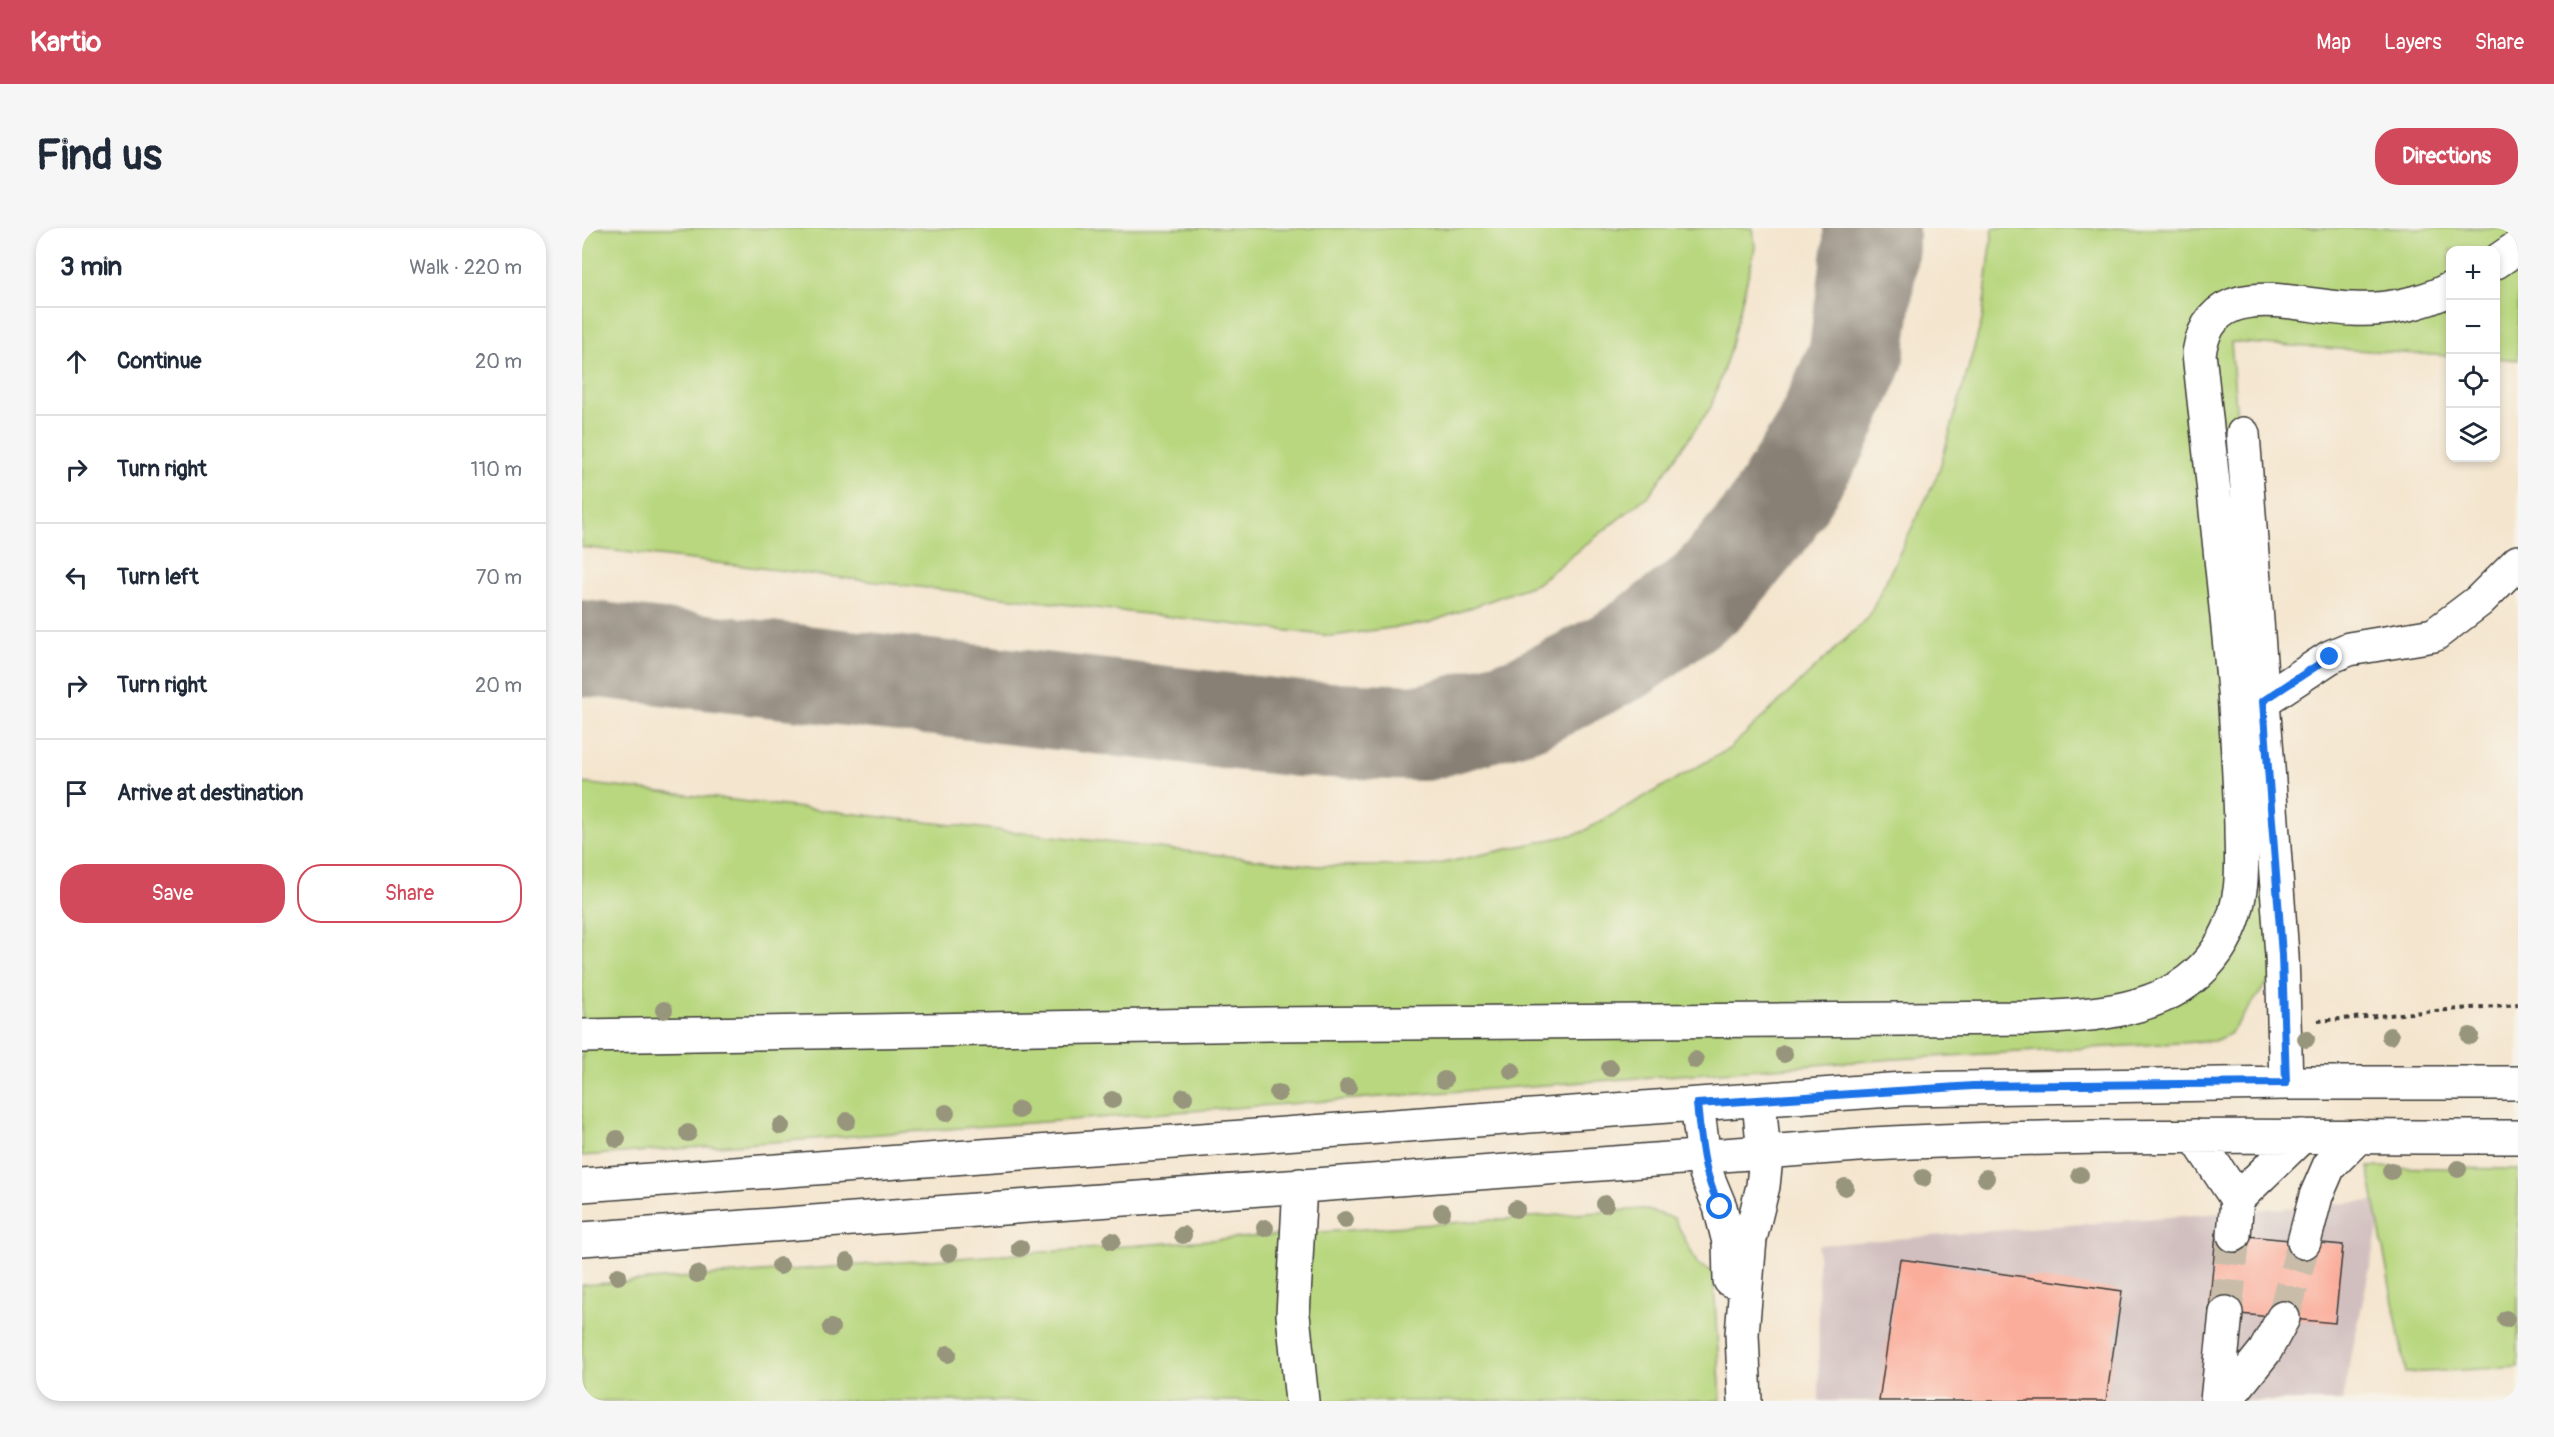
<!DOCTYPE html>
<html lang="en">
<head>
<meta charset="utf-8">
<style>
  body { margin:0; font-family:Pangolin,sans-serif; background:#f6f6f7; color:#1f2937 }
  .controls { position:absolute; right:18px; top:18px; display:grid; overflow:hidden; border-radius:12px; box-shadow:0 3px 9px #0003 }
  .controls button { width:54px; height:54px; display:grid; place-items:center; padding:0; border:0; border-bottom:2px solid #e0e1e3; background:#fff; color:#1f2937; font:30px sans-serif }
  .stop { position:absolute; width:18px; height:18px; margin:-14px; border:4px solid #1a73e8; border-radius:50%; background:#fff }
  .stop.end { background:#1a73e8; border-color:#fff; box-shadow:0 2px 6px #0008 }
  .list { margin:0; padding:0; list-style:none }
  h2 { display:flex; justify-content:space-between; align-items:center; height:78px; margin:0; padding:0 24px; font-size:26px }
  h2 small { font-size:20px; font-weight:400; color:#747a83 }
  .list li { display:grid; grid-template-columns:39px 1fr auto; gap:18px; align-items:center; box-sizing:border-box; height:108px; padding:0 24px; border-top:2px solid #e0e1e3 }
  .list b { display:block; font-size:22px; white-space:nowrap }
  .list em { font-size:20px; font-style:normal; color:#747a83 }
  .actions { display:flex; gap:12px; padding:18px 24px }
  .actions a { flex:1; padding:14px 0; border:2px solid #d1495b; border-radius:24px; text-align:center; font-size:21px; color:#d1495b }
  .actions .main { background:#d1495b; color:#fff }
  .icon { flex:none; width:33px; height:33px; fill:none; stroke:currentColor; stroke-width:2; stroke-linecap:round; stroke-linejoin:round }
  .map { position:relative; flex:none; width:1936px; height:1173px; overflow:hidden; border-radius:24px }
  header { display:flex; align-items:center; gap:36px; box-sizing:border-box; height:84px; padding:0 30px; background:#d1495b; color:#fff }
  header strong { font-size:28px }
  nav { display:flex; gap:33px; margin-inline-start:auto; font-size:21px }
  .intro { display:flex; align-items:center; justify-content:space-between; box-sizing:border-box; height:144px; padding:0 36px }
  h1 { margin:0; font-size:42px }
  .button { padding:15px 27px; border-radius:24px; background:#d1495b; color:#fff; font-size:21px; font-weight:700 }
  main { display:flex; gap:36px; padding:0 36px }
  aside { flex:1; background:#fff; border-radius:24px; box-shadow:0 3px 9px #0003 }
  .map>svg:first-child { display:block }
</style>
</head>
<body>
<header>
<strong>Kartio</strong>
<nav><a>Map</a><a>Layers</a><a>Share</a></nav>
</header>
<div class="intro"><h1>Find us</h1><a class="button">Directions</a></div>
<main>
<aside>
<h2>3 min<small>Walk · 220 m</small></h2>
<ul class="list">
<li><svg class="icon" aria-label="ahead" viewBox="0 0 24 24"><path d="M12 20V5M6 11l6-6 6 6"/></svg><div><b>Continue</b></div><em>20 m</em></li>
<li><svg class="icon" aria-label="right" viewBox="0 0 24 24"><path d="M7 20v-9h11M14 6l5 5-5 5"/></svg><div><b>Turn right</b></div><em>110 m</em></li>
<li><svg class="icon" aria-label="left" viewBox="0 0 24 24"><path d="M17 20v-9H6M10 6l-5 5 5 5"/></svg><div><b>Turn left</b></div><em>70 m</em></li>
<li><svg class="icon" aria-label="right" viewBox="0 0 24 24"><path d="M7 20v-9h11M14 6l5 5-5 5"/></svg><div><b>Turn right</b></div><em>20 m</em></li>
<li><svg class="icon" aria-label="arrive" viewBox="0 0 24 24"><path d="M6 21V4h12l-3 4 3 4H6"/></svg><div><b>Arrive at destination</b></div></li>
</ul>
<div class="actions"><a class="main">Save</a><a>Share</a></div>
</aside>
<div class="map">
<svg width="1936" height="1173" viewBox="0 0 1936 1173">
  <rect width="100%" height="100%" fill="#f7f3e8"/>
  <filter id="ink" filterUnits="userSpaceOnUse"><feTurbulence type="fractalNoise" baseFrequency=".0167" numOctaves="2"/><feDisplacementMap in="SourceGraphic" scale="12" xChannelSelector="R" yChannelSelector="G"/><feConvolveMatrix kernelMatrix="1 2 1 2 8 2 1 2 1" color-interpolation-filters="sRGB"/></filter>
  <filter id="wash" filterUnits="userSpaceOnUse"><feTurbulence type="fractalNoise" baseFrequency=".008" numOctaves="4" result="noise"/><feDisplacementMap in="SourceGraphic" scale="24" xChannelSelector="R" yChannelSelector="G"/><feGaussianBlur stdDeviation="1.35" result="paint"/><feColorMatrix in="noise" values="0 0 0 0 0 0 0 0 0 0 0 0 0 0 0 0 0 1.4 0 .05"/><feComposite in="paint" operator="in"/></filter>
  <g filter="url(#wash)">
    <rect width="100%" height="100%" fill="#f4e5ce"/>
    <path fill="#d1bfbf" d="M1802 972 1760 1173H1237L1236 1017Z"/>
    <path fill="#b8d77e" stroke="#6a7a4d" stroke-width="1.5" d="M0 0H1171L1173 20 1147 125 1129 179 1067 267 954 356 846 395 750 408 0 319Z
      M1411 0H1936V132L1914 130V22H1868V128L1649 114 1696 740 1648 806 1632 813 1313 831 0 928V555L735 638H848L998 605 1147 521 1286 390 1356 246 1400 92Z
      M1786 939 1936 941V1139L1824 1145Z
      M1061 981 1092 990 1116 1037 1131 1043 1139 1173H0V1057Z"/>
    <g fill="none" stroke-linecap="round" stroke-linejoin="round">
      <path stroke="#888075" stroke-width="96" d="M0 420 717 501 841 505 942 476 1041 426 1126 364 1188 290 1239 207 1274 128 1289 18V0"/>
    </g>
    <g id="blocks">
      <path fill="#fbad9b" d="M1634 1005 1761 1017 1753 1095 1627 1083Z
        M1318 1031 1540 1063 1524 1173H1297Z"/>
    </g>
  </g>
  <g filter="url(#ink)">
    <use href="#blocks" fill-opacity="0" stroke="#3c3a37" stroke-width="1.5"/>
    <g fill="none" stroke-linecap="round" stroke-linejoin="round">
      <path stroke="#c9bdaa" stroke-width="33" stroke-dasharray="33 16" stroke-linecap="butt" d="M1644 1085 1652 1007
        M1701 1090 1722 1014"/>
      <defs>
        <path id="minor" d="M1914 34 1936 19
          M1661 206 1681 473
          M0 808 686 796 1453 790C1511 787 1580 784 1622 739 1642 718 1654 691 1658 662 1661 642 1659 620 1659 599 1658 553 1655 509 1652 463 1642 350 1629 238 1617 125 1630 45 1714 79 1770 81 1802 83 1840 76 1868 61
          M1704 855 1700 727 1681 473 1748 429 1767 421 1852 407 1897 373 1936 334
          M1115 876 1124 945 1138 979 1147 1014 1148 1052
          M1613 908 1655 971 1652 1007
          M0 957 1321 861 1704 855H1936
          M718 957 711 1087 720 1173
          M1655 971 1720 908
          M0 1011 1290 916C1505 905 1721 909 1936 909
          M1722 1014 1734 968 1747 938 1777 908
          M1163 1173 1160 1106 1168 1011 1181 958 1183 939 1177 872
          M1635 1173 1644 1085
          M1643 1173 1683 1123 1701 1090"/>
      </defs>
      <use href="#minor" stroke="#3c3a37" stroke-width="36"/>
      <path stroke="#3c3a37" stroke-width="4" stroke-dasharray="4.5 4.5" stroke-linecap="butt" d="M1736 793 1936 776"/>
      <use href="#minor" stroke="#fff" stroke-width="33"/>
    </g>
    <g fill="#97957c">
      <circle cx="82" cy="782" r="9"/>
      <circle cx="1808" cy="808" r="9"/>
      <circle cx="1888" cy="808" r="9"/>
      <circle cx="1724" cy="811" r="9"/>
      <circle cx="1202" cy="826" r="9"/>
      <circle cx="1113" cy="832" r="9"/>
      <circle cx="1028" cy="840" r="9"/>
      <circle cx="930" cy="843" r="9"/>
      <circle cx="862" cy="852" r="9"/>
      <circle cx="766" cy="859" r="9"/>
      <circle cx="696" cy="865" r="9"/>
      <circle cx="602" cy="869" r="9"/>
      <circle cx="530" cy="872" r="9"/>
      <circle cx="437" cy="882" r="9"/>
      <circle cx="364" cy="885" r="9"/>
      <circle cx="265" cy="893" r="9"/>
      <circle cx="199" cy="898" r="9"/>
      <circle cx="106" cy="905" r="9"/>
      <circle cx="35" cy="911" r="9"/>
      <circle cx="1876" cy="941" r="9"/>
      <circle cx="1809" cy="943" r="9"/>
      <circle cx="1498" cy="947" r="9"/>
      <circle cx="1341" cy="950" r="9"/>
      <circle cx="1404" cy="950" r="9"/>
      <circle cx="1263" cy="959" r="9"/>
      <circle cx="1023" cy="976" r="9"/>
      <circle cx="934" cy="981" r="9"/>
      <circle cx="860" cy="984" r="9"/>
      <circle cx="763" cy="992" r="9"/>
      <circle cx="683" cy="1000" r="9"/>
      <circle cx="601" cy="1007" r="9"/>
      <circle cx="530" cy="1013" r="9"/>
      <circle cx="438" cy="1020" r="9"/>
      <circle cx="367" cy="1025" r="9"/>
      <circle cx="265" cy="1034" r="9"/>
      <circle cx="198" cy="1038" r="9"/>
      <circle cx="115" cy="1046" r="9"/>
      <circle cx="36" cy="1048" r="9"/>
      <circle cx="1924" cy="1091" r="9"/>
      <circle cx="249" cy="1100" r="9"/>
      <circle cx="366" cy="1126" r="9"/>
    </g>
  </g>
  <g fill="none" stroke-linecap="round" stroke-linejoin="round" filter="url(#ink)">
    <path stroke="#1a73e8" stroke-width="8" d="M1138 979C1121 946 1119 912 1115 876L1391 858 1704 855 1700 727 1681 473 1748 429"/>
  </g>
</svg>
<div class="controls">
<button>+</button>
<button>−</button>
<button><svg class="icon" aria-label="locate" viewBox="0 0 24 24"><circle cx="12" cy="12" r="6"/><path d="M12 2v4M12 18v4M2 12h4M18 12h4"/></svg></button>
<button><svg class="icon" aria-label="layers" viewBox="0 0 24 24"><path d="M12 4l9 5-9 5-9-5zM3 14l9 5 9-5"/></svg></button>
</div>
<div class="stop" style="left:1138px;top:979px"></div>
<div class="stop end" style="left:1748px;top:429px"></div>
</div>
</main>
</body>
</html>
